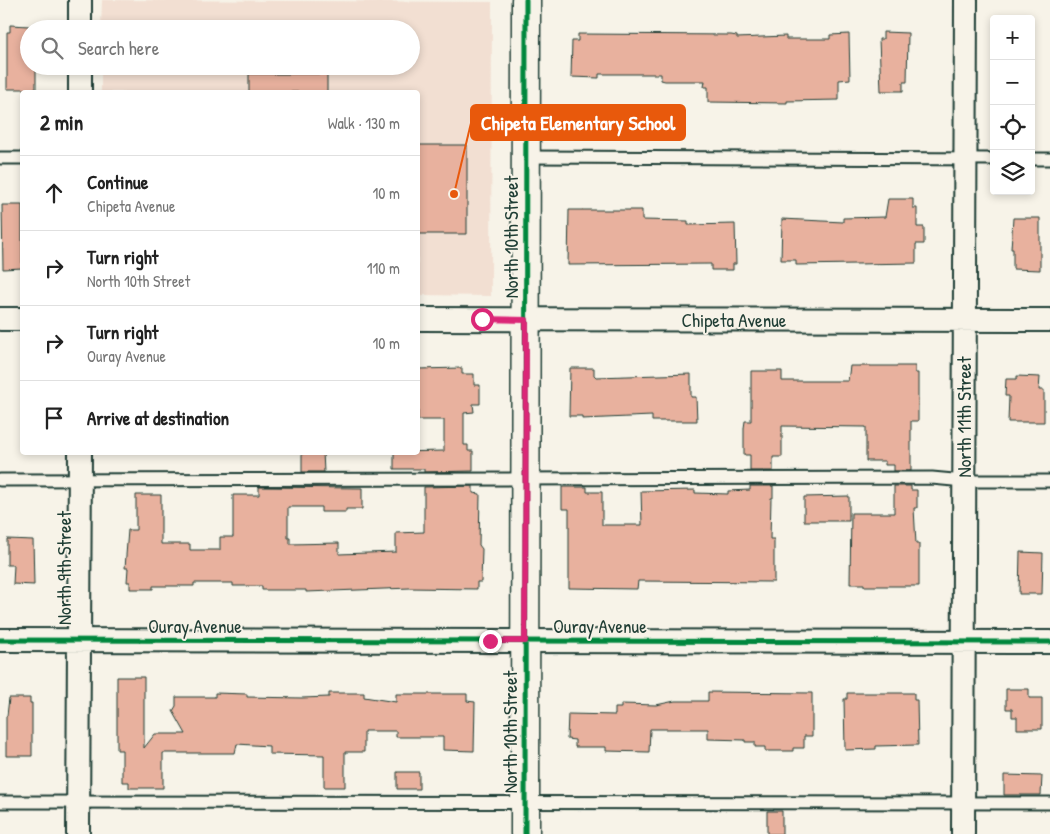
<!DOCTYPE html>
<html lang="en">
<head>
<meta charset="utf-8">
<style>
  body { margin:0; font-family:"Patrick Hand",sans-serif; background:#f2f2f2; color:#222 }
  .controls { position:absolute; right:15px; top:15px; display:grid; overflow:hidden; border-radius:5px; box-shadow:0 2px 8px #0003 }
  .controls button { width:45px; height:45px; display:grid; place-items:center; padding:0; border:0; border-bottom:1px solid #e0e0e0; background:#fff; color:#222; font:25px sans-serif }
  .stop { position:absolute; width:15px; height:15px; margin:-11px; border:4px solid #db2777; border-radius:50%; background:#fff }
  .stop.end { background:#db2777; border-color:#fff; box-shadow:0 1px 5px #0008 }
  .list { margin:0; padding:0; list-style:none }
  h2 { display:flex; justify-content:space-between; align-items:center; height:65px; margin:0; padding:0 20px; font-size:21px }
  h2 small { font-size:16px; font-weight:400; color:#767676 }
  .list li { display:grid; grid-template-columns:32px 1fr auto; gap:15px; align-items:center; box-sizing:border-box; height:75px; padding:0 20px; border-top:1px solid #e0e0e0 }
  .list b { display:block; font-size:19px; white-space:nowrap }
  .list p { margin:0; font-size:16px; white-space:nowrap; color:#767676 }
  .list em { font-size:16px; font-style:normal; color:#767676 }
  .icon { flex:none; width:28px; height:28px; fill:none; stroke:currentColor; stroke-width:2; stroke-linecap:round; stroke-linejoin:round }
  .map { position:relative; flex:none; width:1050px; height:834px; overflow:hidden }
  .search { position:absolute; background:#fff; box-shadow:0 2px 8px #0003; left:20px; top:20px; width:400px; height:55px; display:flex; align-items:center; gap:12px; box-sizing:border-box; padding:0 18px; border-radius:28px; color:#767676; font-size:19px }
  .panel { position:absolute; background:#fff; box-shadow:0 2px 8px #0003; left:20px; top:90px; width:400px; height:365px; border-radius:5px }
  .map>svg:first-child { display:block }
</style>
</head>
<body>
<div class="map">
<svg width="1050" height="834" viewBox="0 0 1050 834">
  <rect width="100%" height="100%" fill="#f7f3e8"/>
  <filter id="ink" filterUnits="userSpaceOnUse"><feTurbulence type="fractalNoise" baseFrequency=".02" numOctaves="2"/><feDisplacementMap in="SourceGraphic" scale="10" xChannelSelector="R" yChannelSelector="G"/><feConvolveMatrix kernelMatrix="1 2 1 2 8 2 1 2 1" color-interpolation-filters="sRGB"/></filter>
  <g filter="url(#ink)">
    <path fill="#f2dfd2" d="M102 0 492 2 491 296 418 295V92H101V66H411V29H101Z"/>
    <path fill="#e8b19e" stroke="#1f3d34" d="M10 25 29 26V66H36V89H7V32H10Z
      M883 32 908 33 907 82H903V91H881L879 39H883Z
      M578 34 731 35 737 36V38L786 36V39H830V35L849 34 850 79 839 80V100L787 101V103L708 102V87H704L705 81H665L661 80V74H599V78L571 77 572 41H578Z
      M249 74H327V92H249Z
      M418 145H467V234H418Z
      M888 199H913V208H917V227H924V244H916V263L796 265V260H781L782 219 843 222V218L885 217Z
      M2 205H22V268L3 269Z
      M569 210H642V220L688 221V225L735 224 736 264H733V270H711V264L568 265Z
      M1013 218H1040V270L1013 269V249H1011Z
      M850 366H915V373H918V421H911V471H894V465H885V461H866V427L782 426V457H773V471H750V455H744V428L745 421H751V371H782V381H848Z
      M462 368V374H474V385H480V404H473L474 412 464 413V445H468V451H473V471L424 472V469H394V452L444 451V420H418V369Z
      M570 368H594V375L596 377 691 374V397H696L697 421H652V416L582 419V416H569Z
      M1017 376 1040 377 1039 390H1044V422H1008L1009 396H1005L1006 379H1017Z
      M302 452H323L324 472H302Z
      M473 486V493L480 494 479 545 482 549 481 582H477V589L410 588 306 592V590H262V586H233V583H194V586H153V589H130V582H127L128 568H125L128 530H136V495H161V544H190V550H220V537H233V495H259V487L362 488V509H346V512H321V507H288V538H290V544L339 543V554L396 552V533L424 532V487Z
      M750 486H773V498H771L770 539H774V582L638 581 637 589 569 588V509H562V487H587V492H602V525H642L641 491 695 490V493L728 494V491L750 490Z
      M894 486H911V490H917V508H914L916 544H919V586H864V584H850L851 513H894Z
      M849 496V521H804V497Z
      M7 539 33 540 34 585 13 584 14 565H7Z
      M1020 552 1043 553 1042 594H1019Z
      M117 677H144V748L155 734H186L173 711 176 706V697H215V693L247 694V697L302 698 329 697V693H364V697L396 702V694H467V701L475 702 474 751 443 750V737H396V731H364V752H345V787H324V755L269 754V746L237 744 235 753H163V788H129V782H122V750H117Z
      M1006 689H1029V698H1042V729H1017V717H1012V709H1006Z
      M708 692 812 693V736H804V748H793V751H765V747H755V742H745V740L708 739V729H650L649 752 606 751V747H575V740L567 739 568 714 615 715V708H621V704L656 705 675 701H708Z
      M847 693H914V700H917L918 745 876 746V749L845 750 844 699H847Z
      M9 698H30V703H32V756H6V716H7Z
      M397 772H419V789H397Z
      M1004 775 1042 776 1041 795H1004Z
      M767 811H782V834H767Z"/>
    <g fill="none" stroke-linecap="round" stroke-linejoin="round">
      <defs>
        <path id="service" d="M526 157 994 159
          M0 158H22
          M1031 159H1050
          M0 480 932 478 964 481H1050
          M0 802 1050 803"/>
        <path id="minor" d="M80 0V29
          M80 66V92
          M0 319H22
          M418 319 1050 320
          M0 640 1050 642
          M78 834 80 452
          M963 834 966 0"/>
        <path id="tertiary" d="M525 834 526 0"/>
      </defs>
      <use href="#service" stroke="#1f3d34" stroke-width="15"/>
      <use href="#minor" stroke="#1f3d34" stroke-width="26"/>
      <use href="#tertiary" stroke="#1f3d34" stroke-width="31"/>
      <use href="#service" stroke="#f7f3e8" stroke-width="11"/>
      <use href="#minor" stroke="#f7f3e8" stroke-width="22"/>
      <use href="#tertiary" stroke="#f7f3e8" stroke-width="28"/>
      <defs>
        <path id="cycleway" d="M0 640 1050 642
          M525 834 526 0"/>
      </defs>
      <use href="#cycleway" stroke="#f7f3e8" stroke-width="8"/>
      <use href="#cycleway" stroke="#00873e" stroke-width="5"/>
    </g>
  </g>
  <g fill="none" stroke-linecap="round" stroke-linejoin="round" filter="url(#ink)">
    <path stroke="#db2777" stroke-width="6" d="M482 319 526 320 525 641H490"/>
  </g>
  <g text-anchor="middle" dominant-baseline="central" stroke-width="4" stroke-linejoin="round" paint-order="stroke">
    <g font-size="19" fill="#1f3d34" stroke="#f7f3e8">
      <text transform="translate(511 237) rotate(-90)">North 10th Street</text>
      <text x="734" y="320">Chipeta Avenue</text>
      <text transform="translate(964 417) rotate(-90)">North 11th Street</text>
      <text transform="translate(64 568) rotate(-90)">North 9th Street</text>
      <text x="195" y="626">Ouray Avenue</text>
      <text x="600" y="626">Ouray Avenue</text>
      <text transform="translate(510 732) rotate(-90)">North 10th Street</text>
    </g>
  </g>
  <path fill="none" stroke="#e8590c" stroke-width="2" d="M454 194L471 123"/>
  <circle fill="#e8590c" stroke="#f7f3e8" stroke-width="2" cx="454" cy="194" r="5"/>
  <rect fill="#e8590c" stroke="#e8590c" stroke-width="2" x="471" y="105" width="214" height="35" rx="5"/>
  <g font-size="20" text-anchor="middle" font-weight="bold" fill="#fff">
    <text x="578" y="130">Chipeta Elementary School</text>
  </g>
</svg>
<div class="controls">
<button>+</button>
<button>−</button>
<button><svg class="icon" aria-label="locate" viewBox="0 0 24 24"><circle cx="12" cy="12" r="6"/><path d="M12 2v4M12 18v4M2 12h4M18 12h4"/></svg></button>
<button><svg class="icon" aria-label="layers" viewBox="0 0 24 24"><path d="M12 4l9 5-9 5-9-5zM3 14l9 5 9-5"/></svg></button>
</div>
<div class="stop" style="left:482px;top:319px"></div>
<div class="stop end" style="left:490px;top:641px"></div>
<div class="search"><svg class="icon" aria-label="search" viewBox="0 0 24 24"><circle cx="10" cy="10" r="6"/><path d="M15 15l6 6"/></svg>Search here</div>
<section class="panel">
<h2>2 min<small>Walk · 130 m</small></h2>
<ul class="list">
<li><svg class="icon" aria-label="ahead" viewBox="0 0 24 24"><path d="M12 20V5M6 11l6-6 6 6"/></svg><div><b>Continue</b><p>Chipeta Avenue</p></div><em>10 m</em></li>
<li><svg class="icon" aria-label="right" viewBox="0 0 24 24"><path d="M7 20v-9h11M14 6l5 5-5 5"/></svg><div><b>Turn right</b><p>North 10th Street</p></div><em>110 m</em></li>
<li><svg class="icon" aria-label="right" viewBox="0 0 24 24"><path d="M7 20v-9h11M14 6l5 5-5 5"/></svg><div><b>Turn right</b><p>Ouray Avenue</p></div><em>10 m</em></li>
<li><svg class="icon" aria-label="arrive" viewBox="0 0 24 24"><path d="M6 21V4h12l-3 4 3 4H6"/></svg><div><b>Arrive at destination</b></div></li>
</ul>
</section>
</div>
</body>
</html>
